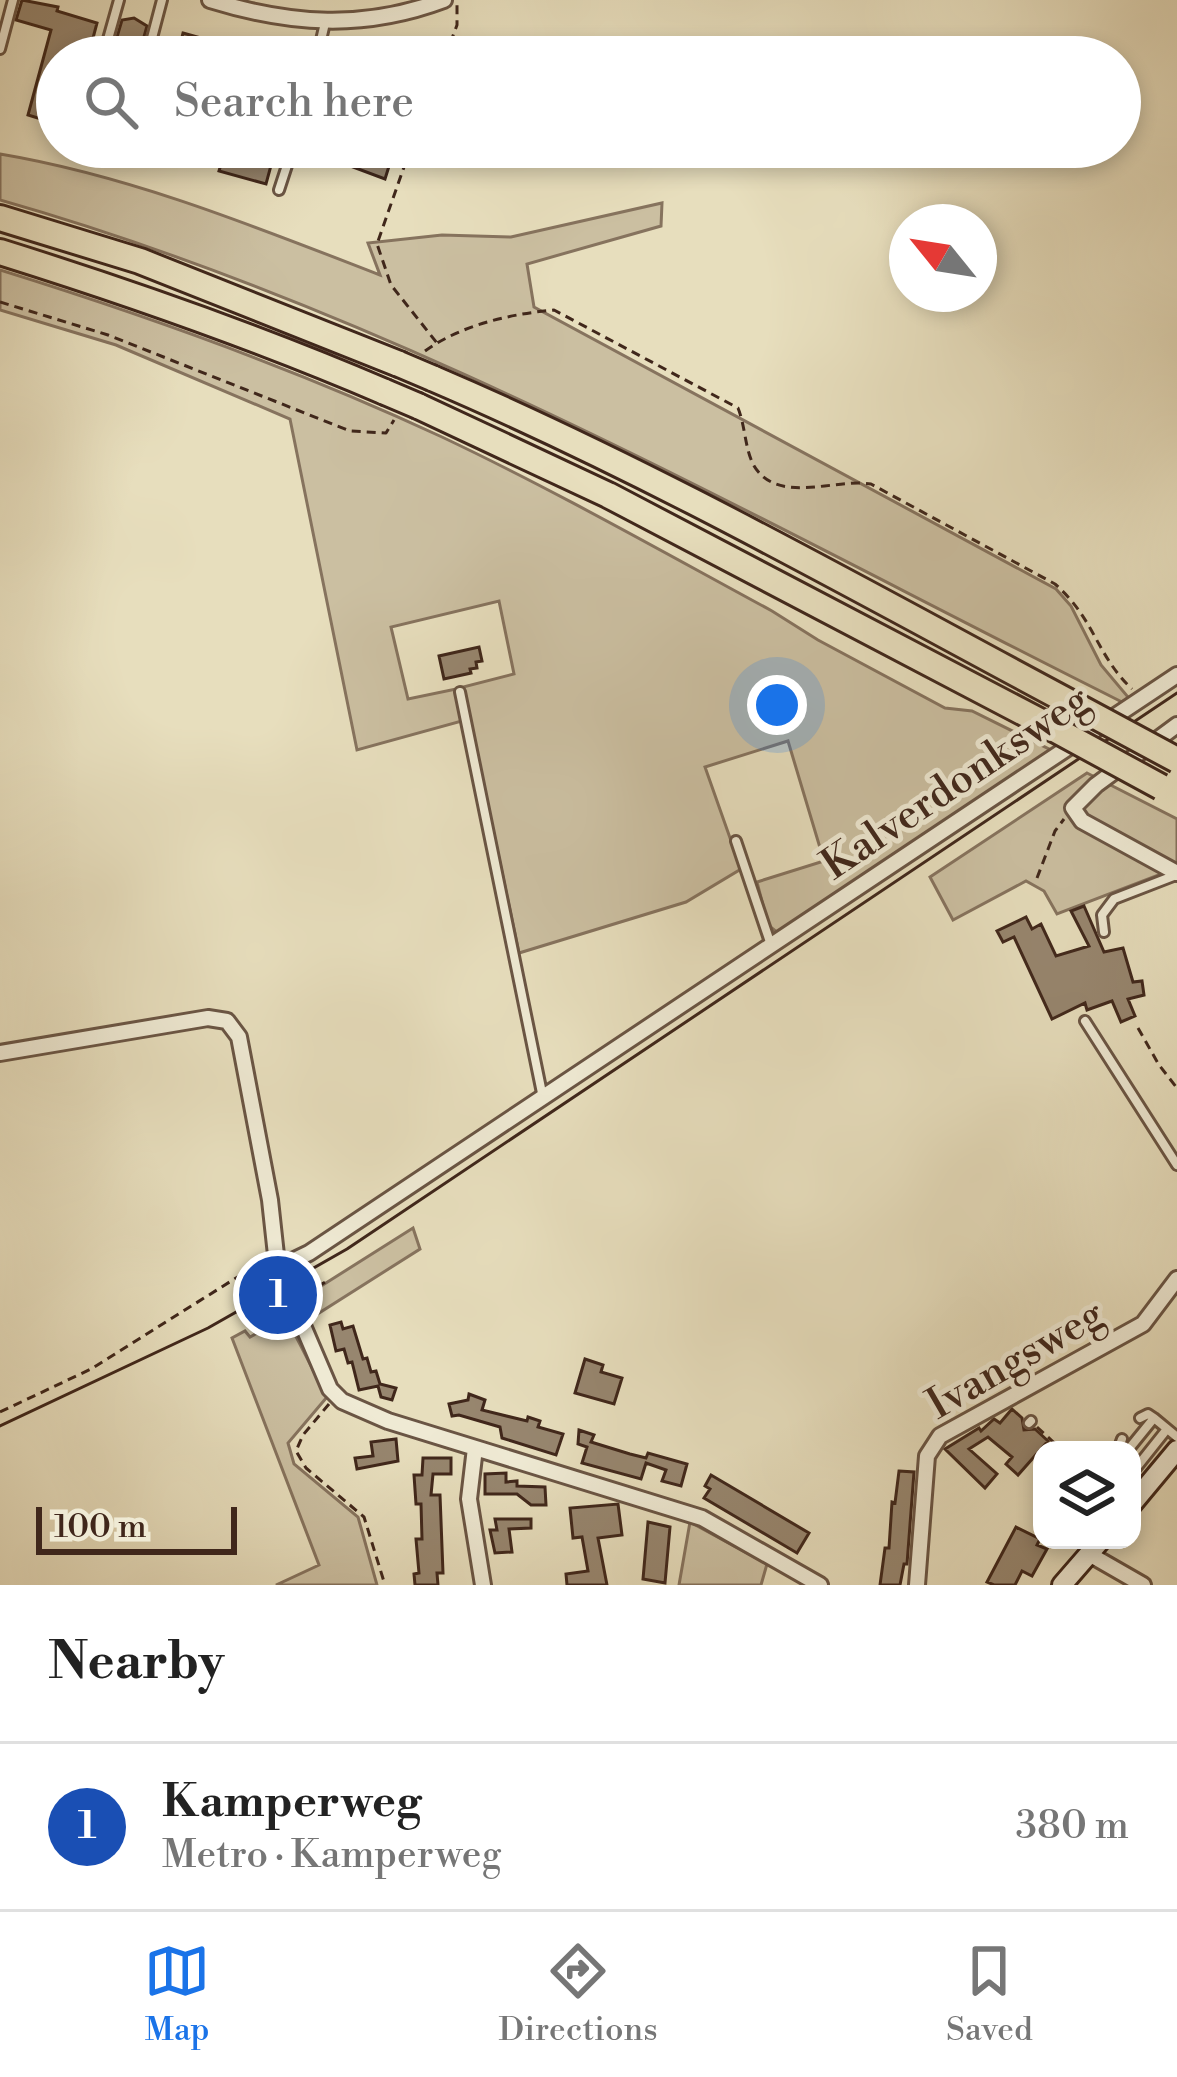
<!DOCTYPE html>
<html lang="en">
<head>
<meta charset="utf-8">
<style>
  body { margin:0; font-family:"Libre Bodoni",serif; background:#f6f6f6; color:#222 }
  .controls { position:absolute; right:36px; bottom:36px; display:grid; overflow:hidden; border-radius:24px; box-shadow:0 6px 18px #0003 }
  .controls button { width:108px; height:108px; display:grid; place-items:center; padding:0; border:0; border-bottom:3px solid #e0e0e0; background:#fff; color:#222; font:60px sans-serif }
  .compass { position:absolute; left:889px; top:204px; width:108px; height:108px; border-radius:50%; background:#fff; box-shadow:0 6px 18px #0003; rotate:300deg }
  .scale { position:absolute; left:36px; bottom:30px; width:201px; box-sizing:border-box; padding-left:12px; border:6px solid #40271b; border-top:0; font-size:33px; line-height:42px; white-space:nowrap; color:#40271b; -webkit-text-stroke:9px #efead4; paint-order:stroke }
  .you { position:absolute; left:777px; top:705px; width:42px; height:42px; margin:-30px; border:9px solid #fff; border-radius:50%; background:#1a73e8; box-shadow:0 0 0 18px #1a73e833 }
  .badge { display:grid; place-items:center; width:78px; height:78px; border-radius:50%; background:#1a73e8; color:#fff; font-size:39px; font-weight:700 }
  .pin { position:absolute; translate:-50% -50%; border:6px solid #fff; box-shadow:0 3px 12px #0006 }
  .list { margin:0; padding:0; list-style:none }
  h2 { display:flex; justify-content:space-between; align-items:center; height:156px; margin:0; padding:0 48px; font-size:51px }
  h2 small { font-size:39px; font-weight:400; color:#767676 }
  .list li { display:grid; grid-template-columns:78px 1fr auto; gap:36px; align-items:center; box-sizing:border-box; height:168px; padding:0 48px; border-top:3px solid #e0e0e0 }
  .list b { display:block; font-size:45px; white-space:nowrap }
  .list p { margin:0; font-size:39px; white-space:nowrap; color:#767676 }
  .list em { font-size:39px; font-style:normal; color:#767676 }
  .icon { flex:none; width:66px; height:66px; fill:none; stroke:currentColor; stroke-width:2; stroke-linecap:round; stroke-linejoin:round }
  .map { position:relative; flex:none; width:1177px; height:1585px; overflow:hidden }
  .search { position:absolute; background:#fff; box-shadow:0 6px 18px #0003; left:36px; right:36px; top:36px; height:132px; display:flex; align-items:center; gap:30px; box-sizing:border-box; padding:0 42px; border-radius:66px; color:#767676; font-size:45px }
  .sheet { height:324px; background:#fff }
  nav { display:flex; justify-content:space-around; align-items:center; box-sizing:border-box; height:168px; border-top:3px solid #e0e0e0; background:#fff; font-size:33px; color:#767676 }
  nav a { display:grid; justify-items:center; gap:6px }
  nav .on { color:#1a73e8 }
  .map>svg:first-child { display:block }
</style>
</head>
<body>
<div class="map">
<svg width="1177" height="1585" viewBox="0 0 1177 1585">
  <rect width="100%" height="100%" fill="#e7debd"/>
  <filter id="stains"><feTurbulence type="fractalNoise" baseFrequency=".00167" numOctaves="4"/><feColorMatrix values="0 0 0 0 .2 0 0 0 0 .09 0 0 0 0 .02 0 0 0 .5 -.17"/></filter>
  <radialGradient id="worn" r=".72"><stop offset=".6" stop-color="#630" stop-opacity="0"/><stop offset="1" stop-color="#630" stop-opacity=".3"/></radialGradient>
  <path fill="#cbbfa1" stroke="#86735e" stroke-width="3" d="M0 154C131 176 256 227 380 275L368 243 442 235 511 237 662 203 661 226 527 264 534 307 1056 589 1071 606 1101 665 1128 697 1124 703 1114 698C750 516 394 312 0 200Z
    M0 270C151 317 299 370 442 437 554 490 663 552 772 611L818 640 945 708 972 711 1053 751 778 933 768 925 757 882 824 861 788 741 705 767 741 869 686 902 519 953 463 687 514 674 499 601 391 627 408 699 456 689 462 721 357 750 290 419 116 345 0 310Z
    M1087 773 1177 819V868L1057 914 1044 891 1026 881 953 920 930 877Z
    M413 1228 420 1249 308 1320 299 1300Z
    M286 1317 327 1397 288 1443 294 1464 358 1517 377 1585H276L319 1565 232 1338 245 1331 250 1337Z
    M690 1522 767 1564 761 1585H679Z"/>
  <path fill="#97866f" stroke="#40271b" stroke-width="3" d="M22 0 58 7 57 11 97 23 88 57H57V124L28 115 51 30 16 20Z
    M134 18 147 26 139 55 117 57 114 47 122 20Z
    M183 33 226 45 223 57H177Z
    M226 147H276L266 184 219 171Z
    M340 147H395L385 179 334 160Z
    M479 647 482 661 476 662 477 668 470 669 471 673 444 679 439 656Z
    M1084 906 1104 952 1123 948 1133 982 1142 981 1144 995 1128 999 1135 1016 1121 1022 1112 1001 1087 1010 1085 1003 1052 1019 1014 937 1003 942 997 931 1026 917 1032 929 1041 924 1056 956 1089 946 1071 911Z
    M341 1322 343 1329 353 1326 363 1359 367 1358 371 1372 376 1371 380 1384 396 1388 392 1400 381 1397 378 1386 359 1390 352 1362 348 1363 344 1349 336 1351 330 1325Z
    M585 1359 603 1365 601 1372 622 1378 614 1404 575 1393Z
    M469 1394 485 1400 482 1410 527 1421 528 1417 540 1421 538 1427 563 1434 556 1455 502 1438 500 1427 459 1415 452 1416 449 1404 468 1400Z
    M1012 1409 1022 1418 1024 1430 1035 1429 1048 1441 1018 1475 1006 1464 1012 1457 988 1437 969 1449 997 1474 985 1488 945 1449 979 1428 981 1431 994 1419 1000 1423Z
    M579 1430 594 1435 591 1442 630 1454 646 1458 648 1453 687 1464 681 1486 662 1481 666 1470 646 1463 641 1479 582 1463 587 1447 578 1444Z
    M396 1439 398 1461 357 1469 355 1458 373 1456 371 1442Z
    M423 1458H451V1474H433L431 1495H440L443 1573H437L438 1585H415L414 1574 419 1573 416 1539H422L421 1504H416L414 1475H422Z
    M899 1471 914 1472 907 1564H904L900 1585H880L885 1548H889L892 1502 895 1503Z
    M506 1473V1482L517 1481V1486L545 1487 546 1505H531L517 1494H485V1474Z
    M711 1475 809 1533 797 1553 704 1498 710 1489 705 1486Z
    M618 1504 622 1535 598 1538 607 1585H567L566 1574 588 1571 582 1537 573 1538 570 1508Z
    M495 1519H531V1528L509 1529 512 1552 495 1553 490 1530H497Z
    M648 1522 670 1527 665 1583 643 1579Z
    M1016 1527 1040 1539 1037 1545 1047 1549 1032 1576 1022 1571 1015 1585H994L987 1582Z"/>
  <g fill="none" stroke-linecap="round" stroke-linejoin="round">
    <defs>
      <path id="lane" d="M0 49 13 0
        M103 57 119 0
        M147 57 162 0
        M317 57 325 23
        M279 190 293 147
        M460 692 543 1098
        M736 841 771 945
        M1104 932 1102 915 1114 899 1176 875
        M1085 1021 1177 1165
        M1140 1418 1148 1414 1154 1418
        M1029 1423 1031 1421
        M1118 1450 1122 1439
        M1128 1450 1154 1418 1177 1437
        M1136 1468 1167 1429"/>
      <path id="street" d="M210 0C291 25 364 30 444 0
        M1177 725 1096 785 1073 808 1082 821 1177 873
        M0 1053 208 1018 227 1021 239 1037 270 1200 276 1255 286 1286 330 1389 342 1401 388 1421 702 1518 820 1585
        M280 1267 309 1253 1177 675
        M475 1448 469 1499 483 1585
        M1089 1554 1143 1585
        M917 1585 927 1456 940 1436 1143 1324 1177 1279"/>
      <path id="secondary" d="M1132 1504 1177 1450
        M1062 1585 1101 1540"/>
      <path id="highway" d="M0 218 140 261 399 364
        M0 252C131 293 259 338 385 392
        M432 378C652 472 861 591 1071 703
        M418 406 608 495 1045 724"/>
    </defs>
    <use href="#lane" stroke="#6a5544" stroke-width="14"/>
    <use href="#street" stroke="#6a5544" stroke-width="20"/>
    <use href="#secondary" stroke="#40271b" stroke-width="24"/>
    <use href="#highway" stroke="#40271b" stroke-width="30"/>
    <path stroke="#40271b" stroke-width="3" stroke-dasharray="9 6" stroke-linecap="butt" d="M445 57 457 25V2
      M411 147 377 244 391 285 437 343
      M0 302 108 335 350 431 386 433 394 420
      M425 351C461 325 510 314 554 310L738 408C745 425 745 448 753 464 776 506 834 478 871 484L1055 584C1095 619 1096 655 1132 689
      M1037 878 1055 831 1064 819
      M1138 1028 1159 1065 1177 1088
      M304 1294 329 1280
      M238 1304 272 1283
      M329 1404 303 1435 296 1451 306 1468 364 1517 385 1585
      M0 1412 91 1369 263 1261
      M1037 1427 1062 1450"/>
    <use href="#lane" stroke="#efead4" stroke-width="8"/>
    <use href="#street" stroke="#efead4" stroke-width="14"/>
    <use href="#secondary" stroke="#efead4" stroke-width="18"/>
    <use href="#highway" stroke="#e7debd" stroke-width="24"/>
    <path stroke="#40271b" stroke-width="3" d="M0 1426 208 1328 347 1249 1177 693"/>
    <defs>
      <path id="highway-bridge" d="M399 364 432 378
        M385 392 418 406
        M1071 703 1177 760
        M1045 724 1161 787"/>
    </defs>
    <use href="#highway-bridge" stroke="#40271b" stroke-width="30" stroke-linecap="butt"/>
    <use href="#highway-bridge" stroke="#e7debd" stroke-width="24"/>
  </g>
  <g text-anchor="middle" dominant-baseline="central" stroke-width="10" stroke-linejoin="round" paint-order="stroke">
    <g font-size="42" fill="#40271b" stroke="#efead4">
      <text transform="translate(956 783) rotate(-34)">Kalverdonksweg</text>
      <text transform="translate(1016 1360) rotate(-30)">Ivangsweg</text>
    </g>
  </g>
  <rect width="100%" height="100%" filter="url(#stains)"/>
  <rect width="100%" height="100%" fill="url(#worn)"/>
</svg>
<div class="controls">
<button><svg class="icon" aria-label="layers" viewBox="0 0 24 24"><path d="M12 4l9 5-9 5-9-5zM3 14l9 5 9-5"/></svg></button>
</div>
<svg class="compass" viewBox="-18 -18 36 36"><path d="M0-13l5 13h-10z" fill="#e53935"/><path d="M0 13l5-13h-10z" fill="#767676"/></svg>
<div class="scale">100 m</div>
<div class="you"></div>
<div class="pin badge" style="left:278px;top:1295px;background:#1a4fb4">1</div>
<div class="search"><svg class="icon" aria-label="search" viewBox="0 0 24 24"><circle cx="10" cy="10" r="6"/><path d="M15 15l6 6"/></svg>Search here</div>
</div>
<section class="sheet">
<h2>Nearby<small></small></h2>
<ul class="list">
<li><span class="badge" style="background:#1a4fb4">1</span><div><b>Kamperweg</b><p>Metro · Kamperweg</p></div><em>380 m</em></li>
</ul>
</section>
<nav>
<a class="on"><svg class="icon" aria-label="map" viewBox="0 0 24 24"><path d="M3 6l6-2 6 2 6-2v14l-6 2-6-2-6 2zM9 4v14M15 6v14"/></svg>Map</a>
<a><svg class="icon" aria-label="directions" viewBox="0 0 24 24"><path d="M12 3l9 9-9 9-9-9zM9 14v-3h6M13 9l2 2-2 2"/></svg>Directions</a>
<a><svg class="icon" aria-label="saved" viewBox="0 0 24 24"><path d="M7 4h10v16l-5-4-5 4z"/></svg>Saved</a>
</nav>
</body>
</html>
